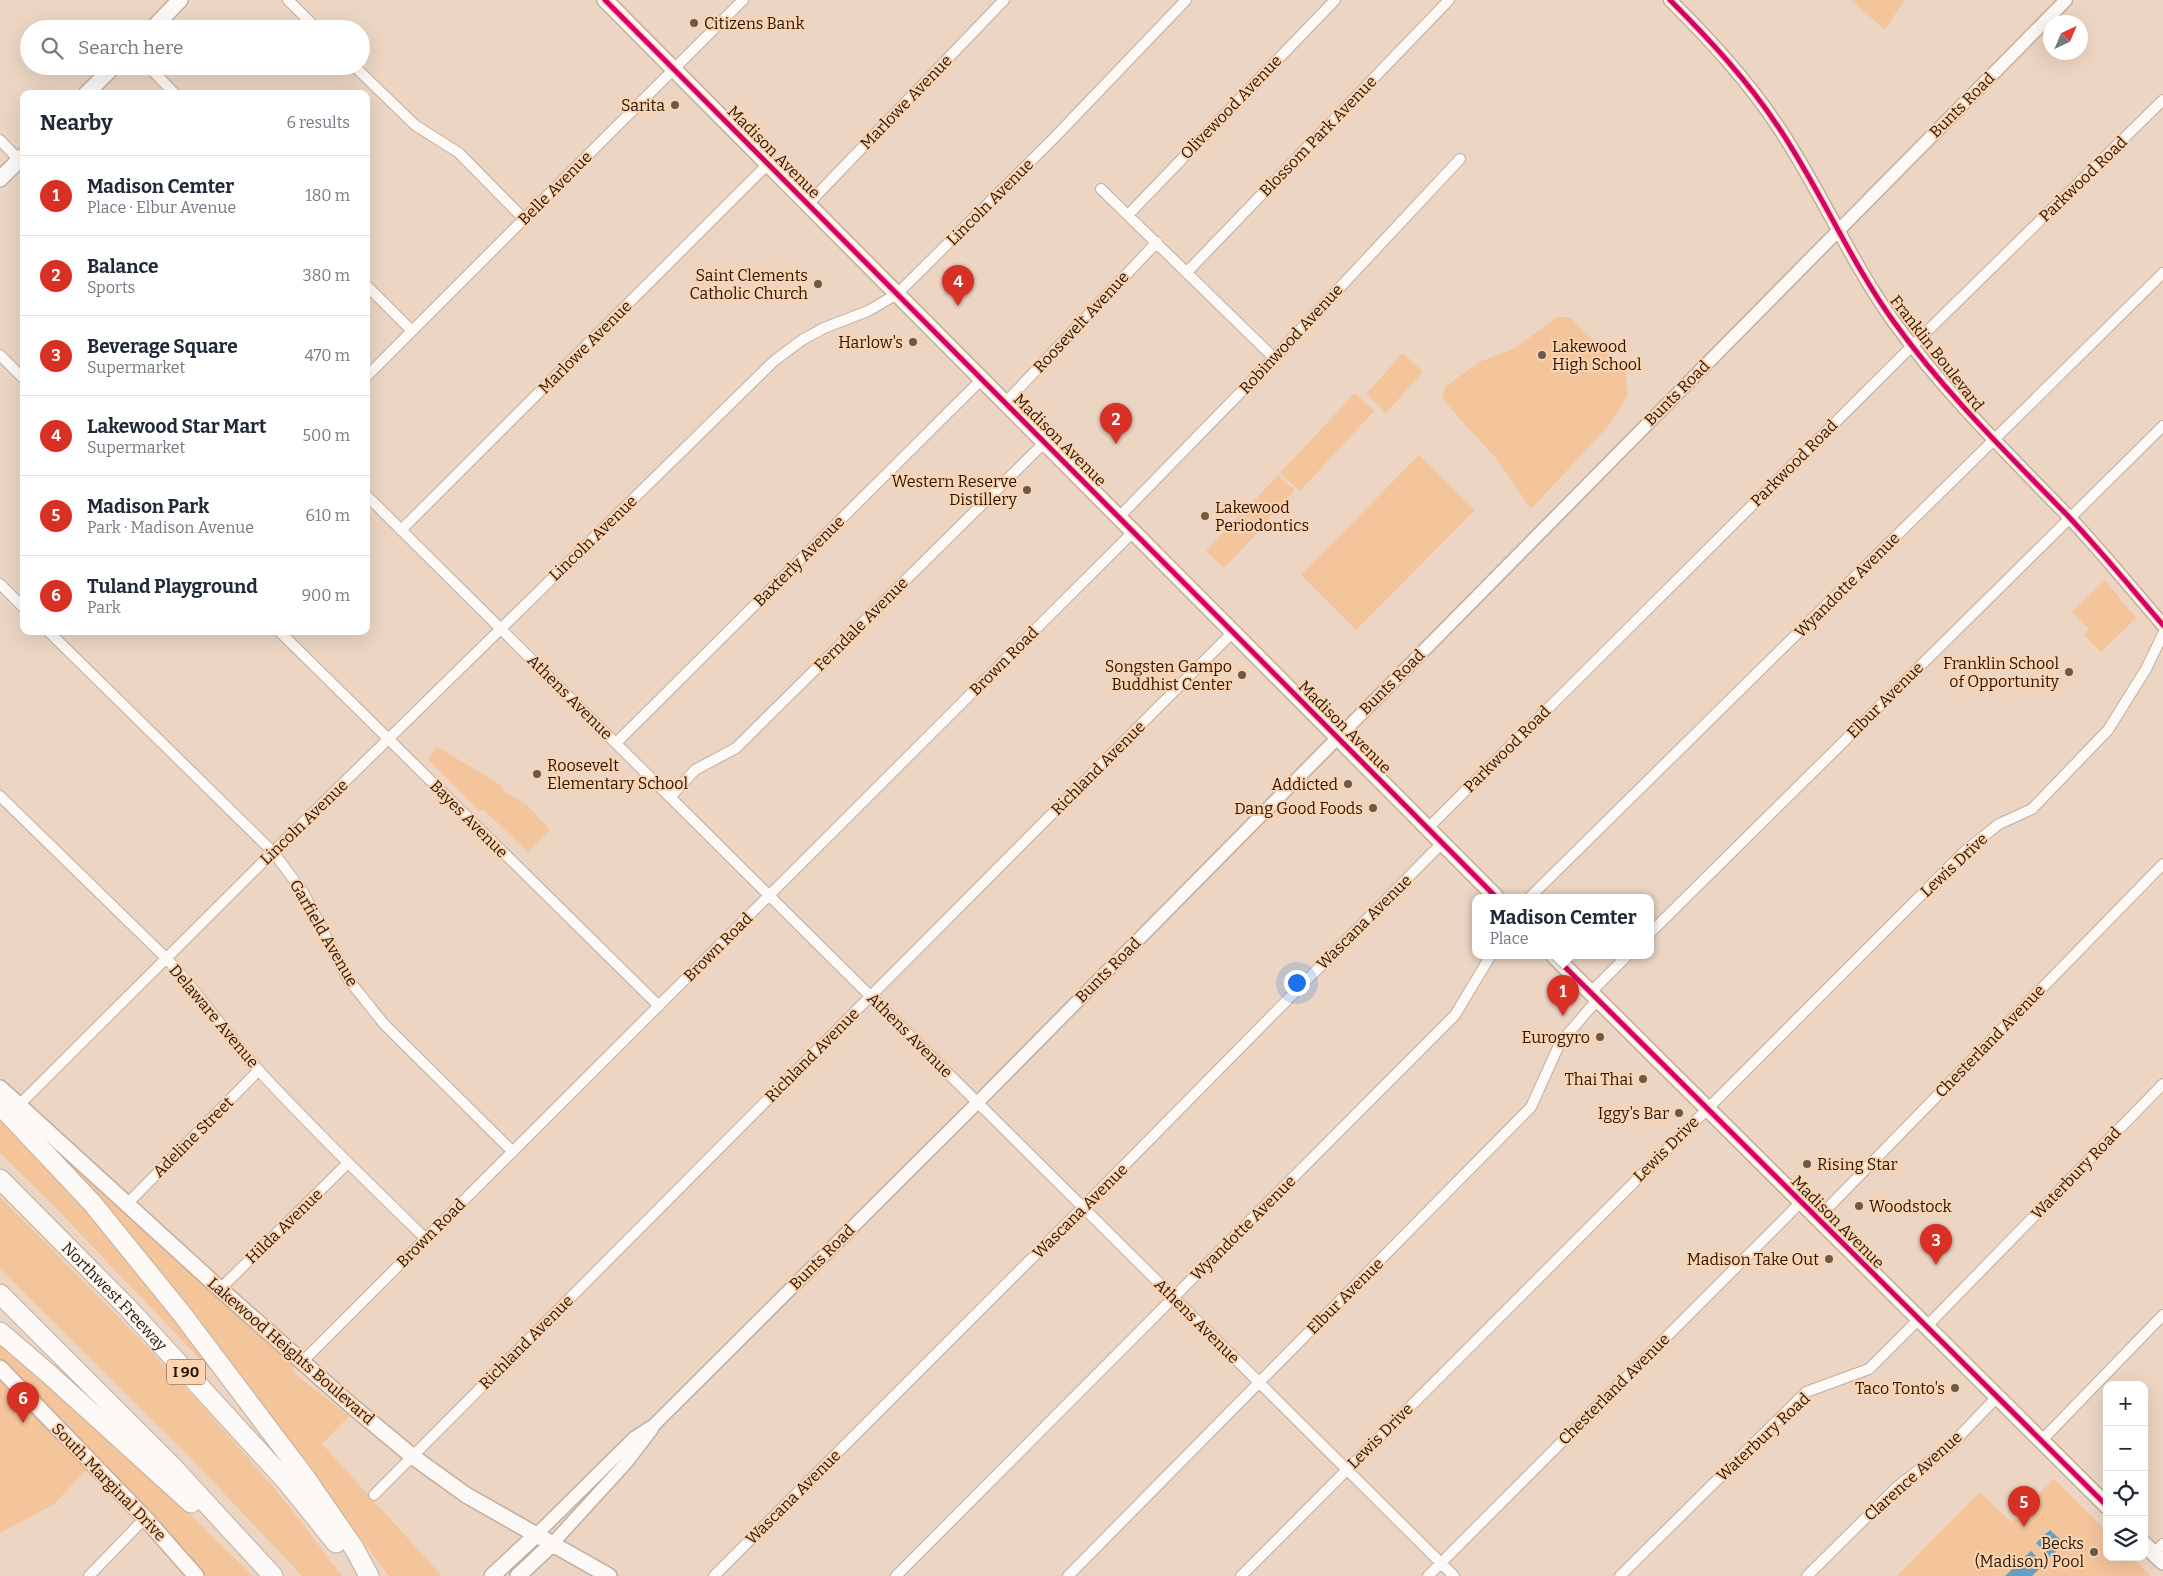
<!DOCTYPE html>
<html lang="en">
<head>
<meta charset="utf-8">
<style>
  body { margin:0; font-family:Bitter,serif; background:#f2f2f3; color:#1f2937 }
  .controls { position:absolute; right:15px; bottom:15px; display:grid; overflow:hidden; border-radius:10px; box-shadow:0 5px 20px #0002 }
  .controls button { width:45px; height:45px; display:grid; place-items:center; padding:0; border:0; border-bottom:1px solid #e0e1e3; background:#fff; color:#1f2937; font:25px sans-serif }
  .compass { position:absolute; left:2043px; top:15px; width:45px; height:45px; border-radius:50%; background:#fff; box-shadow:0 5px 20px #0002; rotate:44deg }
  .you { position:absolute; left:1296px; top:982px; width:18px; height:18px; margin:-12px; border:4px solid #fff; border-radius:50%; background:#1a73e8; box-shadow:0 0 0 8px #1a73e833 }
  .badge { display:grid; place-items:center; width:32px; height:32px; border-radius:50%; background:#d93025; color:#fff; font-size:16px; font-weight:700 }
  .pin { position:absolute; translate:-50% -41px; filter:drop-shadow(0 1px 2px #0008) }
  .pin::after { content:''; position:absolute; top:26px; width:18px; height:15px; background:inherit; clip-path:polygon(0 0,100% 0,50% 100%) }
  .popup { position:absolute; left:1472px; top:894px; width:182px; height:65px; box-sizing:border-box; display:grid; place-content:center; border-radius:10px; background:#fff; filter:drop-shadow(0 1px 4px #0005); font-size:16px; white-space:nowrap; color:#747a83 }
  .popup b { font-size:19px; color:#1f2937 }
  .popup::after { content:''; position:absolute; left:50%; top:100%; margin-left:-10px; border:10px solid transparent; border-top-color:#fff }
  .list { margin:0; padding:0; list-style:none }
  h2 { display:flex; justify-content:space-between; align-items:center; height:65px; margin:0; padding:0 20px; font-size:21px }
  h2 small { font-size:16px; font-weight:400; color:#747a83 }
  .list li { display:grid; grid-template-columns:32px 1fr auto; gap:15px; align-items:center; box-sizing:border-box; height:80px; padding:0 20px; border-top:1px solid #e0e1e3 }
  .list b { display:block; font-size:19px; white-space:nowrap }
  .list p { margin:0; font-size:16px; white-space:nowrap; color:#747a83 }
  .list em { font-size:16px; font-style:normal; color:#747a83 }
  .icon { flex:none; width:28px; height:28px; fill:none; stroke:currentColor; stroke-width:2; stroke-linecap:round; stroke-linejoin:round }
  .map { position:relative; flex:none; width:2163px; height:1576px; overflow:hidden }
  .search { position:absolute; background:#fff; box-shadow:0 5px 20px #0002; left:20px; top:20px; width:350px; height:55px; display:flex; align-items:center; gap:12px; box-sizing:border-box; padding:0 18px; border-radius:28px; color:#747a83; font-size:19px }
  .panel { position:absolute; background:#fff; box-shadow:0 5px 20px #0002; left:20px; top:90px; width:350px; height:545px; border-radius:10px }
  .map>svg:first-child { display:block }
</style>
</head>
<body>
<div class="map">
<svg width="2163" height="1576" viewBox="0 0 2163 1576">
  <rect width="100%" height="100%" fill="#ecd5c3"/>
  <path fill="#f4c49b" d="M1851 0H1904L1885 30Z
    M1558 317H1569L1625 370 1628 395 1610 424 1531 509 1495 457 1468 428 1442 398 1445 387 1479 362 1513 349Z
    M1403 353 1423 372 1386 413 1366 394Z
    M1355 393 1374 411 1300 491 1280 473Z
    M1419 455 1475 510 1356 630 1301 575Z
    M1278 475 1295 490 1260 528 1243 513Z
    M1241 513 1260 530 1224 568 1206 551Z
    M2105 580 2136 618 2101 652 2084 635 2089 629 2072 612Z
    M436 746 502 786V790L526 804 550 830 528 852 483 809 480 812 428 759Z
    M0 1113 68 1185 219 1375 217 1377 54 1206 0 1153Z
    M52 1145 291 1361 295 1374 349 1416 322 1444 442 1576H389L303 1462 49 1149Z
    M0 1197C99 1296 198 1396 287 1504 306 1527 323 1552 342 1576H302L189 1456 0 1269Z
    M0 1342 172 1497 253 1576H204L151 1515 0 1359Z
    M0 1375 89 1467 54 1504 0 1533Z
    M2054 1479 2107 1532V1557H2132L2151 1576H1897L1980 1492 2011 1522Z"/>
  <path fill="#64a0c4" d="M2050 1530 2064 1543 2050 1557 2036 1543Z
    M2031 1551 2044 1564 2032 1576H2005Z"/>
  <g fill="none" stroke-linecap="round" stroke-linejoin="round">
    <defs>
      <path id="minor" d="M288 0 317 29
        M148 66 175 94
        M354 66 415 125 459 153 524 219
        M0 140 19 160
        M1101 189 1274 358
        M808 204 1004 0
        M1128 215 1335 0
        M1187 272 1449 0
        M366 285 412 331
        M0 355 24 379
        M366 377 743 0
        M1005 403 1157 242
        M366 495 1454 1576
        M1119 517 1274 358 1460 159
        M401 530 768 164
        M0 584 24 608
        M48 631 273 852 303 892 348 979 384 1024 513 1152
        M279 631 659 1006
        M616 743 982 379
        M0 796 166 958C200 994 227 1036 260 1072 313 1129 369 1184 426 1239
        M670 797 695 770 736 748 1045 442
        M1428 828 1912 346 2163 100
        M1530 897 2163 273
        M1650 933 2163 426
        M1591 992 1628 955
        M19 1105 273 852 774 361 802 340 824 328 868 311 897 294 1054 138 1186 0
        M127 1204 259 1070
        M1817 1219 2163 864
        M220 1289 348 1163
        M1926 1327 2163 1084
        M302 1362 1133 532
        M2041 1441 2163 1315
        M374 1495 1233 632
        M2154 1553 2163 1544
        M89 1576 145 1518
        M714 1576 1087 1203 1442 843
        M896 1576 1455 1015 1491 955
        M1068 1576 1531 1107 1560 1043 1598 999
        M1241 1576 1965 851 1999 824 2032 809 2108 730 2146 669 2163 634
        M1428 1576 1801 1202
        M1620 1576 1797 1401 1806 1392 1869 1369 1919 1319
        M1807 1576 1898 1486 1950 1446 1997 1397"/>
      <path id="tertiary" d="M1670 0C1710 40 1748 81 1779 128 1821 191 1850 261 1894 322 1945 393 2007 453 2068 516 2101 551 2132 589 2163 625
        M536 1535 634 1438 654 1425 981 1099 2066 0
        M552 1544 626 1463 652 1429"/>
      <path id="secondary" d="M605 0 1496 897
        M152 29 180 0
        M86 94 114 66
        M0 179 24 155
        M1553 955 2107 1506
        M0 1088 220 1289 352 1406 412 1456 466 1495 609 1576
        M0 1368 145 1518 196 1576
        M2144 1544 2163 1562
        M492 1576 536 1535
        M518 1576 552 1544"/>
      <g id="motorway">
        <path d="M0 1105 93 1204 182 1314 305 1477 354 1548 369 1576"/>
        <path id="s1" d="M0 1179 127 1307 287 1482 336 1543"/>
        <path d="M0 1294 172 1466 273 1576"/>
        <path d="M0 1332 49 1374 191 1503"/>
      </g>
    </defs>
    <use href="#minor" stroke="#c1ae9e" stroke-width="12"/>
    <use href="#tertiary" stroke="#c1ae9e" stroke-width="15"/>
    <use href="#secondary" stroke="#c1ae9e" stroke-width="18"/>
    <use href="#motorway" stroke="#c1ae9e" stroke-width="21"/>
    <use href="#minor" stroke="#fcf9f6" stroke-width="10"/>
    <use href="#tertiary" stroke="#fcf9f6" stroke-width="12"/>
    <use href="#secondary" stroke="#fcf9f6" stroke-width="15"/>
    <use href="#motorway" stroke="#fcf9f6" stroke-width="19"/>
    <defs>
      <path id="cycleway" d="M605 0 1496 897
        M1670 0C1710 40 1748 81 1779 128 1821 191 1850 261 1894 322 1945 393 2007 453 2068 516 2101 551 2132 589 2163 625
        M1553 955 2107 1506"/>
    </defs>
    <use href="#cycleway" stroke="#fdd4b2" stroke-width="8"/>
    <use href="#cycleway" stroke="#d6006c" stroke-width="5"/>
  </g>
  <g fill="#6c5948" stroke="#fdd4b2" stroke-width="2">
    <circle cx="694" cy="23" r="5"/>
    <circle cx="675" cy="105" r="5"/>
    <circle cx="818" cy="284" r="5"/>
    <circle cx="913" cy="342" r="5"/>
    <circle cx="1542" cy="355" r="5"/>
    <circle cx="1027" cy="490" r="5"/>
    <circle cx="1205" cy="516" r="5"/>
    <circle cx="2069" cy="672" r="5"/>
    <circle cx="1242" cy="675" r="5"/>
    <circle cx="537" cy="774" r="5"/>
    <circle cx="1348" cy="784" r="5"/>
    <circle cx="1373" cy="808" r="5"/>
    <circle cx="1600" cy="1037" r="5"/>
    <circle cx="1643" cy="1079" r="5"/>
    <circle cx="1679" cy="1113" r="5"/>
    <circle cx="1807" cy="1164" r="5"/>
    <circle cx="1859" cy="1206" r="5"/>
    <circle cx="1829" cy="1259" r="5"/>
    <circle cx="1955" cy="1388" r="5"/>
    <circle cx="2094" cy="1552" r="5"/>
  </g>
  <g text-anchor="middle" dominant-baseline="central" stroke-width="4" stroke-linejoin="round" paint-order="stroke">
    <rect fill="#fdd4b2" stroke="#674f39" stroke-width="1" x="167" y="1359.5" width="38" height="25" rx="4"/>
    <g font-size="15" font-weight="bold" fill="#271605">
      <text x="186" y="1372">I 90</text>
    </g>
    <g font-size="16" fill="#271605" stroke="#fdd4b2" text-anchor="end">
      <text x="704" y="23" text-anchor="start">Citizens Bank</text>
      <text x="665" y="105">Sarita</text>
      <text x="808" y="275">Saint Clements<tspan x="808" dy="18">Catholic Church</tspan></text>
      <text x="903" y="342">Harlow's</text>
      <text x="1552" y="346" text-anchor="start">Lakewood<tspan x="1552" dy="18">High School</tspan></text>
      <text x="1017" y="481">Western Reserve<tspan x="1017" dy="18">Distillery</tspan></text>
      <text x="1215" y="507" text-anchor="start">Lakewood<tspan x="1215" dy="18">Periodontics</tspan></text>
      <text x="2059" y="663">Franklin School<tspan x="2059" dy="18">of Opportunity</tspan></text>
      <text x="1232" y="666">Songsten Gampo<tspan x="1232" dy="18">Buddhist Center</tspan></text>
      <text x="547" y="765" text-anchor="start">Roosevelt<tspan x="547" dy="18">Elementary School</tspan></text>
      <text x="1338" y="784">Addicted</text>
      <text x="1363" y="808">Dang Good Foods</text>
      <text x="1590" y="1037">Eurogyro</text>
      <text x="1633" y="1079">Thai Thai</text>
      <text x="1669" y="1113">Iggy's Bar</text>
      <text x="1817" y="1164" text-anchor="start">Rising Star</text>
      <text x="1869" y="1206" text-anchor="start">Woodstock</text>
      <text x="1819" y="1259">Madison Take Out</text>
      <text x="1945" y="1388">Taco Tonto's</text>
      <text x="2084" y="1543">Becks<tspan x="2084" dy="18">(Madison) Pool</tspan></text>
    </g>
    <g font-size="16" fill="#271605" stroke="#fdd4b2">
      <text transform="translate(906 102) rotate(-46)">Marlowe Avenue</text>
      <text transform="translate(1962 105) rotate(-45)">Bunts Road</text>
      <text transform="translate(1231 107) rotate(-46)">Olivewood Avenue</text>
      <text transform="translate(1318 136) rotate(-46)">Blossom Park Avenue</text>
      <text transform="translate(774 152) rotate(45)">Madison Avenue</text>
      <text transform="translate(2083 179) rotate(-44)">Parkwood Road</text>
      <text transform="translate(555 188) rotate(-45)">Belle Avenue</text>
      <text transform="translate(990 202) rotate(-45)">Lincoln Avenue</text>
      <text transform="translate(1081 322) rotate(-47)">Roosevelt Avenue</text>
      <text transform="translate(1291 339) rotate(-47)">Robinwood Avenue</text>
      <text transform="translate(585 347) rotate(-45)">Marlowe Avenue</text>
      <text transform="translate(1937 353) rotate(52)">Franklin Boulevard</text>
      <text transform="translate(1677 393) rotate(-45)">Bunts Road</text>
      <text transform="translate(1060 440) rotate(45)">Madison Avenue</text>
      <text transform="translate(1794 463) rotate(-45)">Parkwood Road</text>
      <text transform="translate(593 538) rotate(-44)">Lincoln Avenue</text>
      <text transform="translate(799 561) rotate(-45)">Baxterly Avenue</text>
      <text transform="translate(1847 585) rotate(-45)">Wyandotte Avenue</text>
      <text transform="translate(861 624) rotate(-45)">Ferndale Avenue</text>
      <text transform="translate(1004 661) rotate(-45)">Brown Road</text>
      <text transform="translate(1392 682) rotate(-45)">Bunts Road</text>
      <text transform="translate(570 697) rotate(45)">Athens Avenue</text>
      <text transform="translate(1885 700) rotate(-45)">Elbur Avenue</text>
      <text transform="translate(1345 727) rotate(45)">Madison Avenue</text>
      <text transform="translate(1507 749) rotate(-45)">Parkwood Road</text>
      <text transform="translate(1098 768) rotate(-45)">Richland Avenue</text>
      <text transform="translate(469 819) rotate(45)">Bayes Avenue</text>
      <text transform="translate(304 822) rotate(-44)">Lincoln Avenue</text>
      <text transform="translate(1954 865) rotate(-43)">Lewis Drive</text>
      <text transform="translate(1364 922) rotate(-45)">Wascana Avenue</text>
      <text transform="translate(324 933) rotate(60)">Garfield Avenue</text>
      <text transform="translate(718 947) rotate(-45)">Brown Road</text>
      <text transform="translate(1108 970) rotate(-45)">Bunts Road</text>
      <text transform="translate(214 1016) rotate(50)">Delaware Avenue</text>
      <text transform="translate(910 1035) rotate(45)">Athens Avenue</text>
      <text transform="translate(1990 1041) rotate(-46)">Chesterland Avenue</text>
      <text transform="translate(812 1055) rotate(-45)">Richland Avenue</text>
      <text transform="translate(193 1137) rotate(-45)">Adeline Street</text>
      <text transform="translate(1666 1149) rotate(-45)">Lewis Drive</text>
      <text transform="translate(2076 1173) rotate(-46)">Waterbury Road</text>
      <text transform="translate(1080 1211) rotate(-45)">Wascana Avenue</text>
      <text transform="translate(1838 1222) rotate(45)">Madison Avenue</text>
      <text transform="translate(284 1226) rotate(-44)">Hilda Avenue</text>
      <text transform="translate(1243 1228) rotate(-45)">Wyandotte Avenue</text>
      <text transform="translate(431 1233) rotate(-45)">Brown Road</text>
      <text transform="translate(822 1257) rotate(-45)">Bunts Road</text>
      <text stroke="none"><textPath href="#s1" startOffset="164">Northwest Freeway</textPath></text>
      <text transform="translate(1345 1296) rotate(-45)">Elbur Avenue</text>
      <text transform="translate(1197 1321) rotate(45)">Athens Avenue</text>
      <text transform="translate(526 1342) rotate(-45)">Richland Avenue</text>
      <text transform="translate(291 1351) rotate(41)">Lakewood Heights Boulevard</text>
      <text transform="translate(1614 1389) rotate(-45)">Chesterland Avenue</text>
      <text transform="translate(1380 1436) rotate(-45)">Lewis Drive</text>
      <text transform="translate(1763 1437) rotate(-43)">Waterbury Road</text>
      <text transform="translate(1913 1476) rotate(-42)">Clarence Avenue</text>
      <text transform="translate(109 1482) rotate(46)">South Marginal Drive</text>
      <text transform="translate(793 1497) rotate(-45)">Wascana Avenue</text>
    </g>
  </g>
</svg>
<div class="controls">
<button>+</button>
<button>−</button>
<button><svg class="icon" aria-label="locate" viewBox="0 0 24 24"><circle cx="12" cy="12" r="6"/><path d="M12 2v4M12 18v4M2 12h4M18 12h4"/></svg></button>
<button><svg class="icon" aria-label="layers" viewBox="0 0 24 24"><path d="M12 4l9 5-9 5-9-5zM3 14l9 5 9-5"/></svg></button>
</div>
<svg class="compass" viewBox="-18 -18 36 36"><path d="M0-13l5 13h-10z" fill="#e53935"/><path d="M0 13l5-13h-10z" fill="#747a83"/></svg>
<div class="you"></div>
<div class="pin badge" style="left:1563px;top:1016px">1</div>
<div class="popup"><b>Madison Cemter</b>Place</div>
<div class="pin badge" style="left:1116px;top:444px">2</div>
<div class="pin badge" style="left:1936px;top:1265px">3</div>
<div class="pin badge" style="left:958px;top:306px">4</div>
<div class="pin badge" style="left:2024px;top:1527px">5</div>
<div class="pin badge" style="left:23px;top:1423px">6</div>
<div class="search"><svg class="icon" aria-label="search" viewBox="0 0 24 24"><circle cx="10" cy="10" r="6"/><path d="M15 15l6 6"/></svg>Search here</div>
<section class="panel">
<h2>Nearby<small>6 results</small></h2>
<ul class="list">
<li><span class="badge">1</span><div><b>Madison Cemter</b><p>Place · Elbur Avenue</p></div><em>180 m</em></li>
<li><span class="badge">2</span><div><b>Balance</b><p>Sports</p></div><em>380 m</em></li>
<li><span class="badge">3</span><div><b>Beverage Square</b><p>Supermarket</p></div><em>470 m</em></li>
<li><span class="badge">4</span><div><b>Lakewood Star Mart</b><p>Supermarket</p></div><em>500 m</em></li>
<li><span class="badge">5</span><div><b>Madison Park</b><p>Park · Madison Avenue</p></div><em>610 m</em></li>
<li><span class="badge">6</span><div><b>Tuland Playground</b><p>Park</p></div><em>900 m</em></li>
</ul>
</section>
</div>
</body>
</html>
